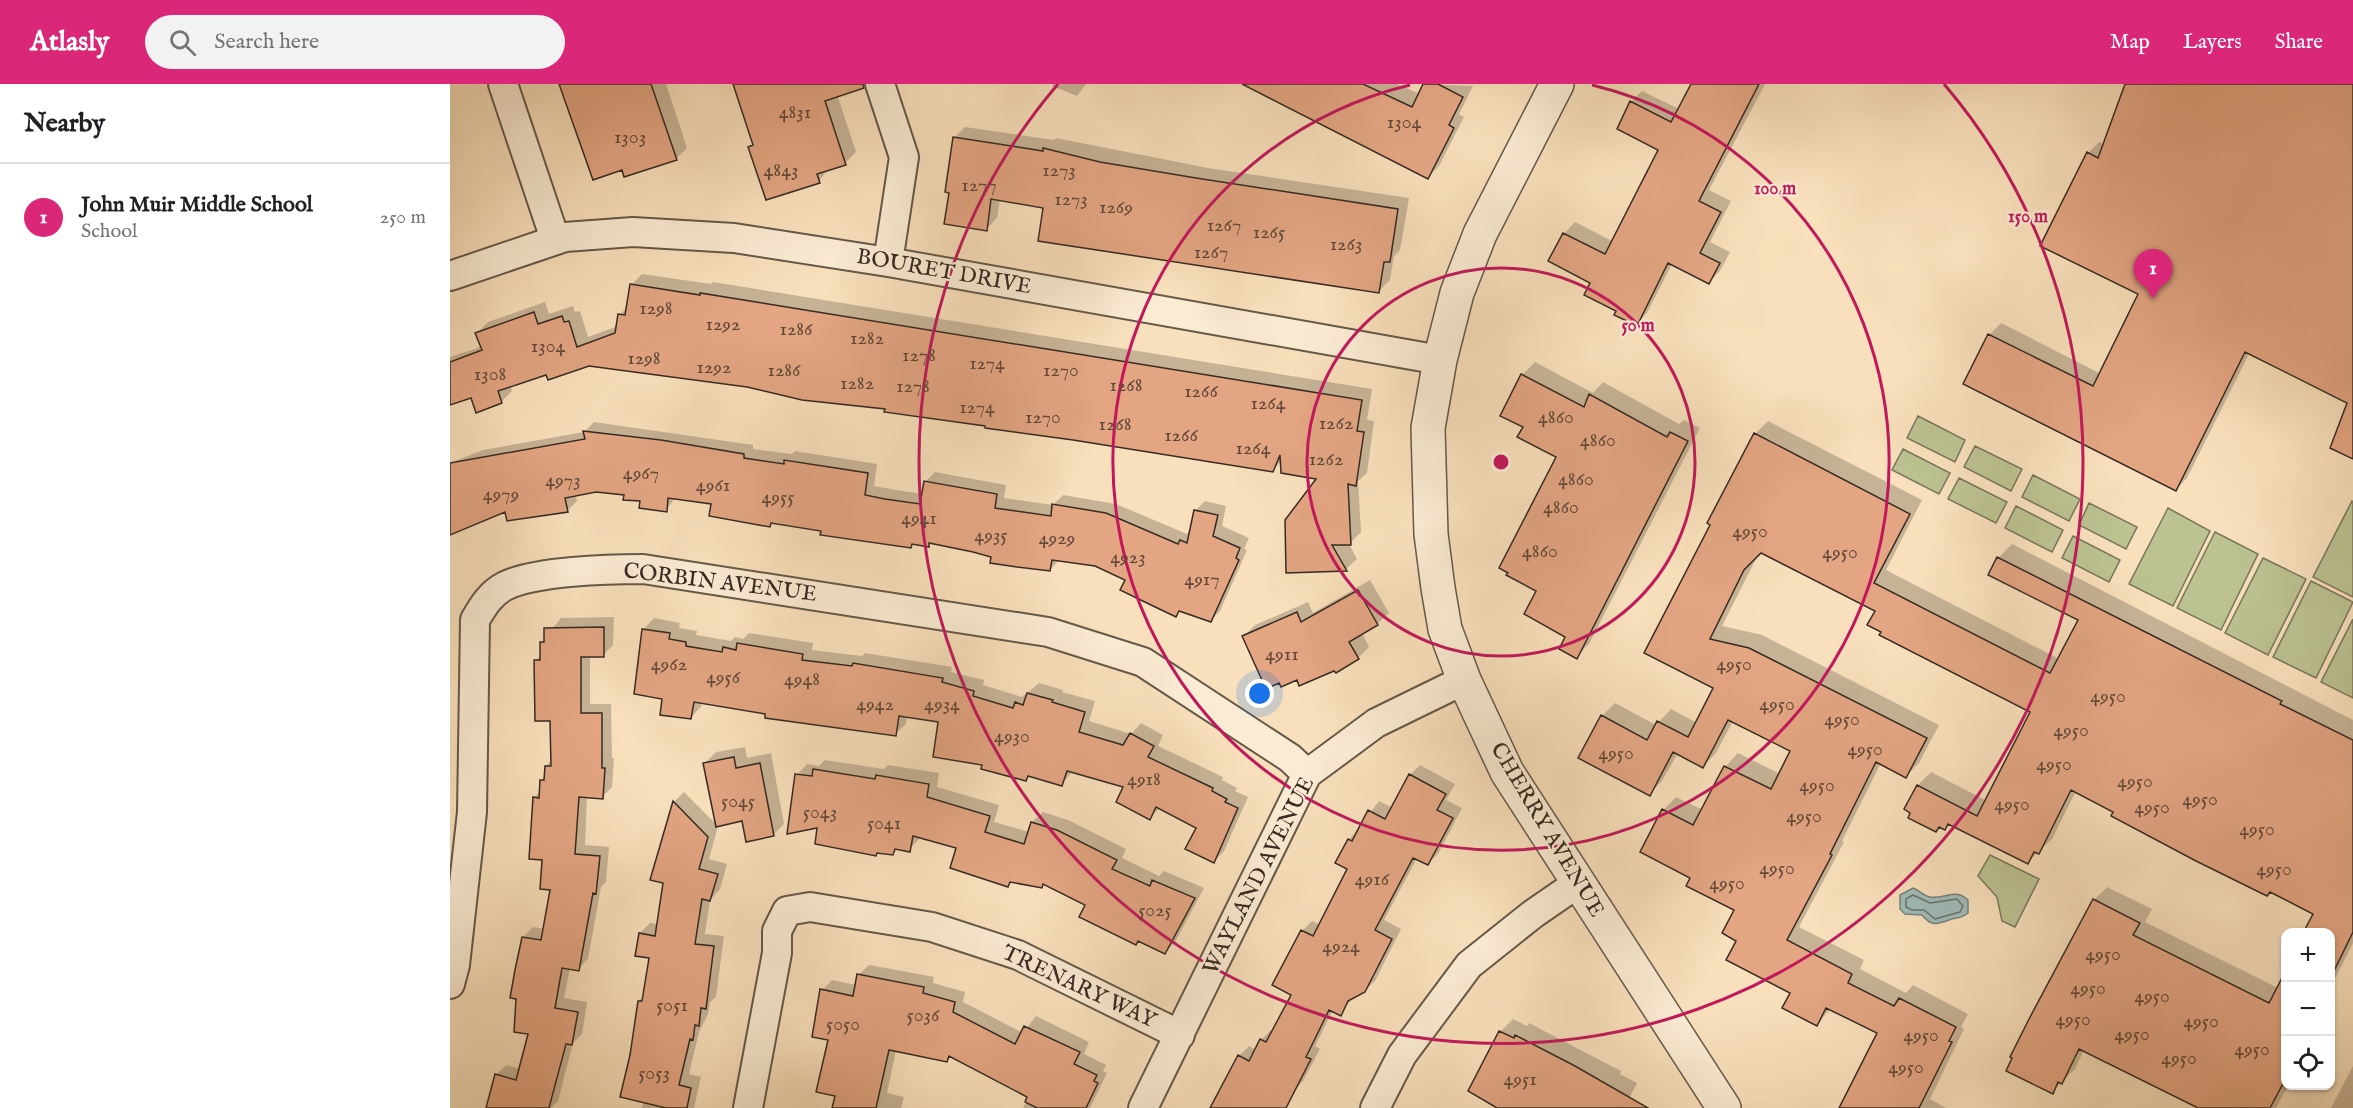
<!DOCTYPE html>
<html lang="en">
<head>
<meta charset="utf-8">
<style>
  body { margin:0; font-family:"IM FELL English",serif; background:#f2f2f2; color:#202124 }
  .controls { position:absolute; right:18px; bottom:18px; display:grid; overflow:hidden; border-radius:12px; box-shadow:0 2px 4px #0004 }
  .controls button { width:54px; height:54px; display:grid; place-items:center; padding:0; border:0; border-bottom:2px solid #e0e0e0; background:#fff; color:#202124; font:30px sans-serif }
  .you { position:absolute; left:810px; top:610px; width:21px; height:21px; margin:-15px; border:4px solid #fff; border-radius:50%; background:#1a73e8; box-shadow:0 0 0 9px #1a73e833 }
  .badge { display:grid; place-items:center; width:39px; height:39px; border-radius:50%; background:#db2777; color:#fff; font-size:20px; font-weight:700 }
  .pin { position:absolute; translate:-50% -50px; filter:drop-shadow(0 2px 3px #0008) }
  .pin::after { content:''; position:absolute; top:32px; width:21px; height:18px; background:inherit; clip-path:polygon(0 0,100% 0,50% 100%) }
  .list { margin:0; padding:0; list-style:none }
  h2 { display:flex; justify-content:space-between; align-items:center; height:78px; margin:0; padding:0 24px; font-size:26px }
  h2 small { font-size:20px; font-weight:400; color:#757577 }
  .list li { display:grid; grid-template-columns:39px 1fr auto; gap:18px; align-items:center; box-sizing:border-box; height:108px; padding:0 24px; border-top:2px solid #e0e0e0 }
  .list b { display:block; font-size:22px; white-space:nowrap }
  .list p { margin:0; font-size:20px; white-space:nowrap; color:#757577 }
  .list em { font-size:20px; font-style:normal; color:#757577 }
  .icon { flex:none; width:33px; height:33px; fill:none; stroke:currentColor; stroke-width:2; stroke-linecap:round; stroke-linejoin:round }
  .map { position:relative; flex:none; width:1903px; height:1024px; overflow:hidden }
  header { display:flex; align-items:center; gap:36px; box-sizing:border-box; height:84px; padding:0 30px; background:#db2777; color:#fff }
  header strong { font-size:28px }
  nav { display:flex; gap:33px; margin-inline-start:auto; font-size:21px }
  .search { width:420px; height:54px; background:#f2f2f2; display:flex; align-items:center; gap:15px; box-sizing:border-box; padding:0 21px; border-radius:33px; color:#757577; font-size:22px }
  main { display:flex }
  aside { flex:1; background:#fff }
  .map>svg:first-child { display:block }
</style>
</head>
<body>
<header>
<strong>Atlasly</strong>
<div class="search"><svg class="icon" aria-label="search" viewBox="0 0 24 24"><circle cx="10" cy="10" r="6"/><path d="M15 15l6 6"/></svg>Search here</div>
<nav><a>Map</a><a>Layers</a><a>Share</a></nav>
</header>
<main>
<aside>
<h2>Nearby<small></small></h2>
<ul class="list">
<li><span class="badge">1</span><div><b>John Muir Middle School</b><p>School</p></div><em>250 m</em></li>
</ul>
</aside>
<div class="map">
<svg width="1903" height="1024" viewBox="0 0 1903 1024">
  <rect width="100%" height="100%" fill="#f8e0bc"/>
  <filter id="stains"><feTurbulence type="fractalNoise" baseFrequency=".00333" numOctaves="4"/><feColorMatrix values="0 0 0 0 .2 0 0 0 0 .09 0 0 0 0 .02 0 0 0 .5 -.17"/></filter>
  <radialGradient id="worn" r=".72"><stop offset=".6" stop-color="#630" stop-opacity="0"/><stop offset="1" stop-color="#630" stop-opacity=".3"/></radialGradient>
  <path fill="#bcc292" stroke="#79765a" stroke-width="1.5" d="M1468 332 1515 356 1505 378 1457 354Z
    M1525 362 1572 385 1561 407 1514 383Z
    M1453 365 1500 389 1489 410 1442 386Z
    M1583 391 1630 415 1619 437 1572 413Z
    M1509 394 1557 418 1546 439 1498 415Z
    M1902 417 1903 418V513L1863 493Z
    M1639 419 1687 443 1676 465 1629 441Z
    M1566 422 1613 446 1602 468 1555 444Z
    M1718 424 1760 447 1723 522 1679 500Z
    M1765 448 1808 470 1771 546 1727 524Z
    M1623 452 1670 476 1659 498 1612 474Z
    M1813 474 1856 495 1818 571 1775 549Z
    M1861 497 1903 518 1866 594 1823 573Z
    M1903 535V614L1871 598Z
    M1540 771 1589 795 1565 843 1552 837 1547 813 1528 792Z"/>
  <path fill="#9fbbb8" stroke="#75817c" stroke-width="1.5" d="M1463 804C1469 806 1474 812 1480 813 1495 815 1506 804 1518 816V829C1511 835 1507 833 1499 836 1486 840 1482 843 1472 831L1455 830 1450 825V811Z"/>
  <path fill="#0003" d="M112 0H216L237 64 226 75 173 84Z
    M284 0H389L386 7 406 68 395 79 379 84 369 97 300 63 304 59Z
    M603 0H636L627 12 602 2Z
    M796 0H947L970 10 975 0 1023 2 1009 30 1014 33 989 82 978 93Z
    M1243 0H1315L1259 106 1281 117 1260 158 1280 168 1270 187 1259 198 1222 180 1197 229 1186 240 1168 226 1142 198 1114 150 1125 138 1164 158 1210 65 1181 18 1192 7 1229 25Z
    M1678 0H1903V373L1899 318 1800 268 1737 394 1726 405 1515 299 1540 250 1551 239 1651 290 1690 209 1638 69 1649 58 1654 60Z
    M515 43 604 56 606 54 758 84 959 114 950 166 944 172 940 196 929 207 595 123 550 115 547 134 536 145 500 107 504 54Z
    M192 190 261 200 263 198 922 305 917 336 924 337 917 389 908 397 911 448 899 460 907 475 896 485 838 488 869 394 832 377 822 386 278 299 139 281 97 289 60 301 62 307 51 318 22 312 0 319V273L28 264 31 261 27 249 38 238 95 218 99 230 123 222 125 228 130 227 138 253 168 242 169 231 178 223 181 201Z
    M1085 278 1143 309 1153 298 1229 340 1234 336 1250 344 1139 560 1126 573 1117 552 1088 507 1108 372 1075 343 1072 291Z
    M1318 337 1472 416 1436 486 1609 575 1630 536 1540 490 1548 474 1562 460 1903 636V859L1880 904V848L1865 829 1626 707 1602 755 1578 778 1500 739 1486 747 1456 725 1468 701 1481 688 1537 717 1582 627 1433 548 1427 526 1310 467 1272 542 1312 551 1489 641 1469 679 1456 692 1431 679 1392 757 1394 758 1349 843 1414 876 1410 885 1456 909 1463 901 1518 930 1511 943 1514 945 1480 1015 1496 1024H1394L1429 949 1381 925 1366 940 1342 908 1288 856 1286 826 1242 793 1213 726 1226 713 1253 726 1275 683 1288 669 1330 690 1342 666 1283 637 1266 669 1253 682 1228 669 1212 697 1199 710 1152 632 1165 619 1206 641 1221 625 1247 639 1265 604 1196 569 1305 350Z
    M144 338 303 361V365L342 370 345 367 427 380 424 402 446 406 473 410 475 398 485 388 556 401 554 414 603 421 613 411 666 420 737 450 741 446 745 427 755 417 776 422 772 442 799 454 794 465 797 466 770 527 760 537 730 526 726 531 677 495 645 481 610 475 600 486 481 458 478 461 464 459 460 463 323 438 319 441 263 419 226 413 216 426 175 410 146 407 125 410 127 417 117 427 56 426 0 449V379L33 366 134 348Z
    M920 496 939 529 927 540 912 549 919 563 908 574 885 585 848 594 794 552 805 541 858 518 863 529Z
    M164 533 163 561 153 571H140V620H161L162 674 164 675 162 703 152 713 137 712 135 761 159 763 156 798 151 803 138 875 128 885 120 884 114 914 137 918 132 950 123 959 108 1017 101 1024H37L46 991 56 981 70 985 80 949 73 853 83 843 94 845 101 805 84 714 91 707 96 682 102 676V636L86 576 92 571V558L111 534Z
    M204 534 230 539 229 544 247 547 246 551 281 557 285 553 293 555 299 549 363 559 362 566 412 572 415 569 502 583 501 588 534 596 533 601 572 613 589 599 613 606 612 608 645 617 639 637 681 650 691 639 713 651 708 662 773 693 772 696 787 704 785 707 798 713 774 767 764 777 748 743 710 724 699 734 675 702 623 687 612 700 580 691 576 696 534 680 490 637 457 632 456 640 445 650 252 618 251 623 240 634 214 614 186 609 194 545Z
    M295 663 297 674 321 669 334 740 323 751 293 735 255 679 266 668Z
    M375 676 434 685 438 681 489 689 487 703 549 721 544 738 579 748 582 738 593 728 618 736 676 765 672 774 709 792 714 787 754 804 725 858 715 868 637 821 595 799 592 802 563 797 558 801 508 763 471 753 459 766 448 764 442 770 429 768 426 770 369 742 347 691 357 680 369 682Z
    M970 681 1005 700 996 716 1012 724 988 770 978 779 967 774 934 836 951 845 925 897 914 907 904 912 890 930 883 926 865 962 870 965 853 997 843 1008 834 1024H763L789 972 799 962 806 966 811 956 821 946 823 947 843 910 825 901 852 847 862 837 870 841 899 784V756L929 717 943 724 960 691Z
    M234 708 268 742 259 775 277 780 270 805 260 816 255 850 274 852 266 913 260 918 258 930 249 948 239 990 251 993 244 1024H192L194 1017 182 971 189 917 194 912 201 873 190 849 200 839 208 840 224 718Z
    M1657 803 1702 825 1695 838 1828 904 1836 888V1002H1838L1826 1024H1751L1634 966 1625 985 1602 1008 1644 816Z
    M419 881 484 893 483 899 515 908 513 918 573 949 586 932 639 958 634 970 656 981 653 987 657 989 640 1024H573L579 1012 501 972 497 976 446 966 437 1009 454 1013 451 1024H384L387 1011 372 906 382 896 406 901 408 891Z
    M1063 935 1077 942 1079 939 1138 970 1171 987 1170 990 1187 999 1174 1024H1051L1020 1006 1051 947Z
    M1903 982V1024H1881Z"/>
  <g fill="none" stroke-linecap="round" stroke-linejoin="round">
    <path stroke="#6a726d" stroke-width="1.5" d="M1463 811 1480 819 1507 815 1513 822 1510 828 1485 835 1474 826H1462L1456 823V815Z"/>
  </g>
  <path fill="#e3a582" stroke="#362a22" stroke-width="1.5" d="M109 0H201L227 76 174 93 172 86 143 96Z
    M283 0H413L414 4 375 17 396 81 367 90 370 99 316 116 298 63 303 61Z
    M792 0H913L962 23 973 0H988L1013 13 999 41 1004 44 978 95Z
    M1241 0H1309L1249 117 1271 128 1250 169 1270 179 1259 200 1218 179 1187 242 1164 231 1166 227 1134 211 1140 199 1098 177 1113 149 1155 170 1208 66 1167 45 1180 17 1221 38Z
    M1675 0H1903V375L1880 364 1897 319 1795 268 1726 407 1513 300 1538 250 1643 302 1688 210 1590 162 1637 68 1648 74Z
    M503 53 593 67V64L650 78 746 94 948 125 940 178H934L929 209 588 157 593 124 541 115 537 147 494 140 499 109 495 108Z
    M180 200 250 211V209L912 316 907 347 914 348 906 402 898 400 901 461H882L897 487 836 489 835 436 866 395 831 389 830 371 823 388 623 356 535 344V342L434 328 435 325 352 316 297 303 139 282 98 296 96 291 48 307 52 319 26 329 21 314 0 321V278L32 266 25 249 84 228 88 240 112 232 114 238 119 237 127 263 165 249 168 230 175 231Z
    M1071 290 1134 323 1139 310 1217 353 1220 348 1238 357 1127 575 1109 565 1115 553 1074 530 1086 507 1056 491 1058 489 1049 484 1106 373 1067 353 1073 343 1050 332Z
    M133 347 211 356 294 370V374L334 380V376L418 389 415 411 435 415 470 420 474 397 547 410 545 424 601 432 602 420 656 429 728 460 730 456 737 459 744 426 768 431 763 452 790 464 786 474 789 476 761 538 729 527 726 533 701 521 670 506 675 496 645 482 602 476 600 487 567 483 540 479 541 473 523 468 479 459V463L462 460 461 464 370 451 371 447 321 439 320 443 259 432 261 420 218 414 217 428 189 424 190 417 173 416 174 411 146 408 115 414 118 428 57 437 55 428 0 451V379L135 355Z
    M1304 349 1460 430 1424 499 1600 589 1628 536 1538 491 1547 473 1832 617 1830 620 1903 656V848L1881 893V849H1853L1863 830 1820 808 1817 812 1746 777 1661 732 1663 728 1621 706 1589 770 1584 768 1578 780 1498 740 1495 746 1489 743 1486 748 1458 734 1460 729 1454 725 1467 701 1527 732 1580 628 1429 551 1431 548 1417 541 1425 527 1311 469 1294 486 1260 555 1299 564 1477 654 1456 694 1426 678 1380 770 1382 771 1337 856 1402 890 1398 899 1444 922 1449 914 1506 943 1499 957 1502 958 1469 1024H1389L1427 949 1376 924 1367 942 1332 924 1340 909 1276 876 1286 857 1272 849 1284 826 1236 802 1240 794 1190 768 1212 725 1243 741 1274 682 1321 705 1340 667 1278 636 1253 684 1223 668 1200 712 1128 674 1151 631 1197 656 1207 637 1238 653 1263 604 1194 569 1260 441 1257 439Z
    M908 506 928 541 899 558 909 575 886 589 884 587 849 602 847 596 831 603 829 599 816 605 792 552 847 528 851 538Z
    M154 543V573H131V629H152V684H155L153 715 129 713 125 770 150 772 146 810 143 809 129 887 112 884 105 924 128 928 122 961 116 960 99 1024H36L45 990 66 996 78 950 64 948 66 915 60 914 65 886 72 853 91 856 100 806 90 805 92 776 79 775 83 713 89 714 90 696H94L95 682H101L100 637H85L84 576H90V558H94V544Z
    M192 545 220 549 219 555 236 558V562L272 568 273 563 286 566 287 559 353 570 352 576 402 582 403 579 493 594 492 598 524 607 523 612 563 624 565 618 573 621 577 609 603 616 602 618 635 628 629 648 673 661 680 649 704 662 698 673 763 704 762 707 777 715 775 718 788 724 764 779 735 765 746 744 706 723 700 736 666 718 673 703 617 687 612 702 578 692 576 697 531 685 532 681 483 673 488 638 449 632 446 652 315 634V630L244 618 241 635 210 631 212 615 184 610Z
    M284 673 286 684 310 679 324 752 296 758 292 737 266 743 253 679Z
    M363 685 425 695 426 691 479 700 477 713 540 732 535 748 574 760 581 738 607 746 667 776 662 785 700 802 702 796 745 814 715 870 688 857 686 861 629 833 635 821 593 800 592 804 560 798 558 803 500 784 506 764 463 752 460 768 445 765 443 771 427 769 426 772 365 760 367 744 337 750 345 690 362 692Z
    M959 690 996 710 987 726 1003 734 978 781 963 774 925 846 942 855 915 908 898 917 891 932 879 926 856 973 861 975 836 1024H760L788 971 799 977 810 955 816 958 841 911 822 901 851 846 863 852 897 785 885 779 898 755 902 757 918 726 935 735Z
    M223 717 258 753 249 785 268 790 260 817 252 815 245 860 264 862 256 925 251 924 249 942 245 941 243 956 240 955 229 1001 241 1004 237 1024H216L170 1013 180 971 188 917H192L199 874 185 872 189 849 205 852 213 799 200 796Z
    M1643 815 1690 839 1683 851 1819 919 1836 886V994L1820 1024H1748L1629 965 1612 1000 1608 998 1603 1010 1556 987 1562 974 1560 973 1579 935Z
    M407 890 474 903 473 909 505 918 503 928 565 960 574 942 630 968 624 980 647 991 644 997 648 999 636 1024H587L575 1018 577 1013 499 972 497 978 439 966 426 1024H382L385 1012 366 1008 378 956 362 953 370 905 403 912Z
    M1049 947 1064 954 1065 951 1125 982 1198 1024H1047L1018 1007Z"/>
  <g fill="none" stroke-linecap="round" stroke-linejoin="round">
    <defs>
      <path id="minor" d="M53 0 105 155
        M430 0 454 73 438 178
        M0 192 115 153 183 148 284 154 438 178 990 276
        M0 900 5 881 22 728 25 536C33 522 41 509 55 502 85 487 159 485 193 485L598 548 693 578 840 674 857 690
        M298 1024 327 869V847L337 827 360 823 482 843 568 871 730 951
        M693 1024 857 690 926 639 1014 596
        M925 1024 952 971 1019 881 1083 830 1128 799"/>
      <path id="tertiary" d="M1107 0 1030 150 1007 209 990 276 978 344 981 450 988 504 995 545 1014 596 1057 688 1274 1024"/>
    </defs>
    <use href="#minor" stroke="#665848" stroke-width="32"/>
    <use href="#tertiary" stroke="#665848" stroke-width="36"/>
    <use href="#minor" stroke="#faebd3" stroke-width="28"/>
    <use href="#tertiary" stroke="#faebd3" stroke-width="33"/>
  </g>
  <g fill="none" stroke="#c2185b" stroke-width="3">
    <circle cx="1051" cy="378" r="194"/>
    <path d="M1142 1A388 388 0 1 1 960 1"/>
    <path d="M1494 0A582 582 0 1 1 608 0"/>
  </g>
  <g text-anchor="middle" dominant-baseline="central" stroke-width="4.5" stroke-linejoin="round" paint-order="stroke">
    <g font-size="20" fill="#61493a">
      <text x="345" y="28">4831</text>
      <text x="954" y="38">1304</text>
      <text x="180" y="53">1303</text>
      <text x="331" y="86">4843</text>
      <text x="609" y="86">1273</text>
      <text x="529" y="101">1277</text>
      <text x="621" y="115">1273</text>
      <text x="666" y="123">1269</text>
      <text x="774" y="141">1267</text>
      <text x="819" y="148">1265</text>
      <text x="896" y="160">1263</text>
      <text x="761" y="168">1267</text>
      <text x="206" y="224">1298</text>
      <text x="273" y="240">1292</text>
      <text x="346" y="245">1286</text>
      <text x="417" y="254">1282</text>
      <text x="98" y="262">1304</text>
      <text x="469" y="271">1278</text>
      <text x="194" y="274">1298</text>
      <text x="537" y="279">1274</text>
      <text x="264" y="283">1292</text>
      <text x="334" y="286">1286</text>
      <text x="611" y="286">1270</text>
      <text x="40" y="290">1308</text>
      <text x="407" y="299">1282</text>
      <text x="676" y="301">1268</text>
      <text x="463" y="302">1278</text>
      <text x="751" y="307">1266</text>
      <text x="818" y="319">1264</text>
      <text x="527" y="323">1274</text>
      <text x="593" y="333">1270</text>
      <text x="1106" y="333">4860</text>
      <text x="886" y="339">1262</text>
      <text x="665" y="340">1268</text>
      <text x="731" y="351">1266</text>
      <text x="1148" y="356">4860</text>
      <text x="803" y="364">1264</text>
      <text x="876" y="375">1262</text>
      <text x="191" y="389">4967</text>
      <text x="1126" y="395">4860</text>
      <text x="113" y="396">4973</text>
      <text x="263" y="401">4961</text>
      <text x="51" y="410">4979</text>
      <text x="328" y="413">4955</text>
      <text x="1111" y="423">4860</text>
      <text x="469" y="434">4941</text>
      <text x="1300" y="447">4950</text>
      <text x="541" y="451">4935</text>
      <text x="607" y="454">4929</text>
      <text x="1090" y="467">4860</text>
      <text x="1390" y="468">4950</text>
      <text x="678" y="473">4923</text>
      <text x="752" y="495">4917</text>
      <text x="832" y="570">4911</text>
      <text x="219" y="580">4962</text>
      <text x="1284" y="580">4950</text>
      <text x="273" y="593">4956</text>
      <text x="352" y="595">4948</text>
      <text x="1658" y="612">4950</text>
      <text x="425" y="620">4942</text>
      <text x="492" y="620">4934</text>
      <text x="1327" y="620">4950</text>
      <text x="1392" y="635">4950</text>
      <text x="1621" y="646">4950</text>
      <text x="562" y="652">4930</text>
      <text x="1415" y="665">4950</text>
      <text x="1166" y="669">4950</text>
      <text x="1604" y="680">4950</text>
      <text x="694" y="695">4918</text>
      <text x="1685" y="697">4950</text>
      <text x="1367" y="701">4950</text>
      <text x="1750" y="715">4950</text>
      <text x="288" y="717">5045</text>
      <text x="1562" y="720">4950</text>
      <text x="1702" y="723">4950</text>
      <text x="370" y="728">5043</text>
      <text x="1354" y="732">4950</text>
      <text x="434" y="739">5041</text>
      <text x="1807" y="745">4950</text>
      <text x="1327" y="784">4950</text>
      <text x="1824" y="785">4950</text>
      <text x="922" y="795">4916</text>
      <text x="1277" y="799">4950</text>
      <text x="705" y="826">5025</text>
      <text x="891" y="862">4924</text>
      <text x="1653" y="870">4950</text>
      <text x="1638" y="904">4950</text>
      <text x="1702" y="912">4950</text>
      <text x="222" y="921">5051</text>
      <text x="473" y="931">5036</text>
      <text x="1623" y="935">4950</text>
      <text x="1751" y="937">4950</text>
      <text x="393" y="940">5050</text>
      <text x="1682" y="950">4950</text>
      <text x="1471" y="951">4950</text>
      <text x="1802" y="965">4950</text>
      <text x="1729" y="974">4950</text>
      <text x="1456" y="983">4950</text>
      <text x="204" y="989">5053</text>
      <text x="1070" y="995">4951</text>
    </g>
    <g font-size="22" fill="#362a22" stroke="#faebd3">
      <text transform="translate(494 188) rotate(10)">BOURET DRIVE</text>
      <text transform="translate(270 499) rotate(7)">CORBIN AVENUE</text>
      <text transform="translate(1097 746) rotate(59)">CHERRY AVENUE</text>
      <text transform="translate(809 792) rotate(-63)">WAYLAND AVENUE</text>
      <text transform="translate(629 903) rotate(25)">TRENARY WAY</text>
    </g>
  </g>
  <circle cx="1051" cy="378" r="9" fill="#c2185b" stroke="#faebd3" stroke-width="3"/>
  <g font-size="18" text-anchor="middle" font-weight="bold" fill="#c2185b" stroke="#faebd3" stroke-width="4.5" stroke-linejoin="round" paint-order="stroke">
    <text x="1325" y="110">100 m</text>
    <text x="1578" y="138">150 m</text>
    <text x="1188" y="247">50 m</text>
  </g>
  <rect width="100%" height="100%" filter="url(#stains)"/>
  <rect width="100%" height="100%" fill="url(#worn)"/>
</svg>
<div class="controls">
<button>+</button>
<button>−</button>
<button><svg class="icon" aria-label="locate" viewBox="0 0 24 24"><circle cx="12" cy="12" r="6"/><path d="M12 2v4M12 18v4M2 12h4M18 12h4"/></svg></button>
</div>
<div class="you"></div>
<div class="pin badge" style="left:1703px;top:215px">1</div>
</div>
</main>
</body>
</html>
